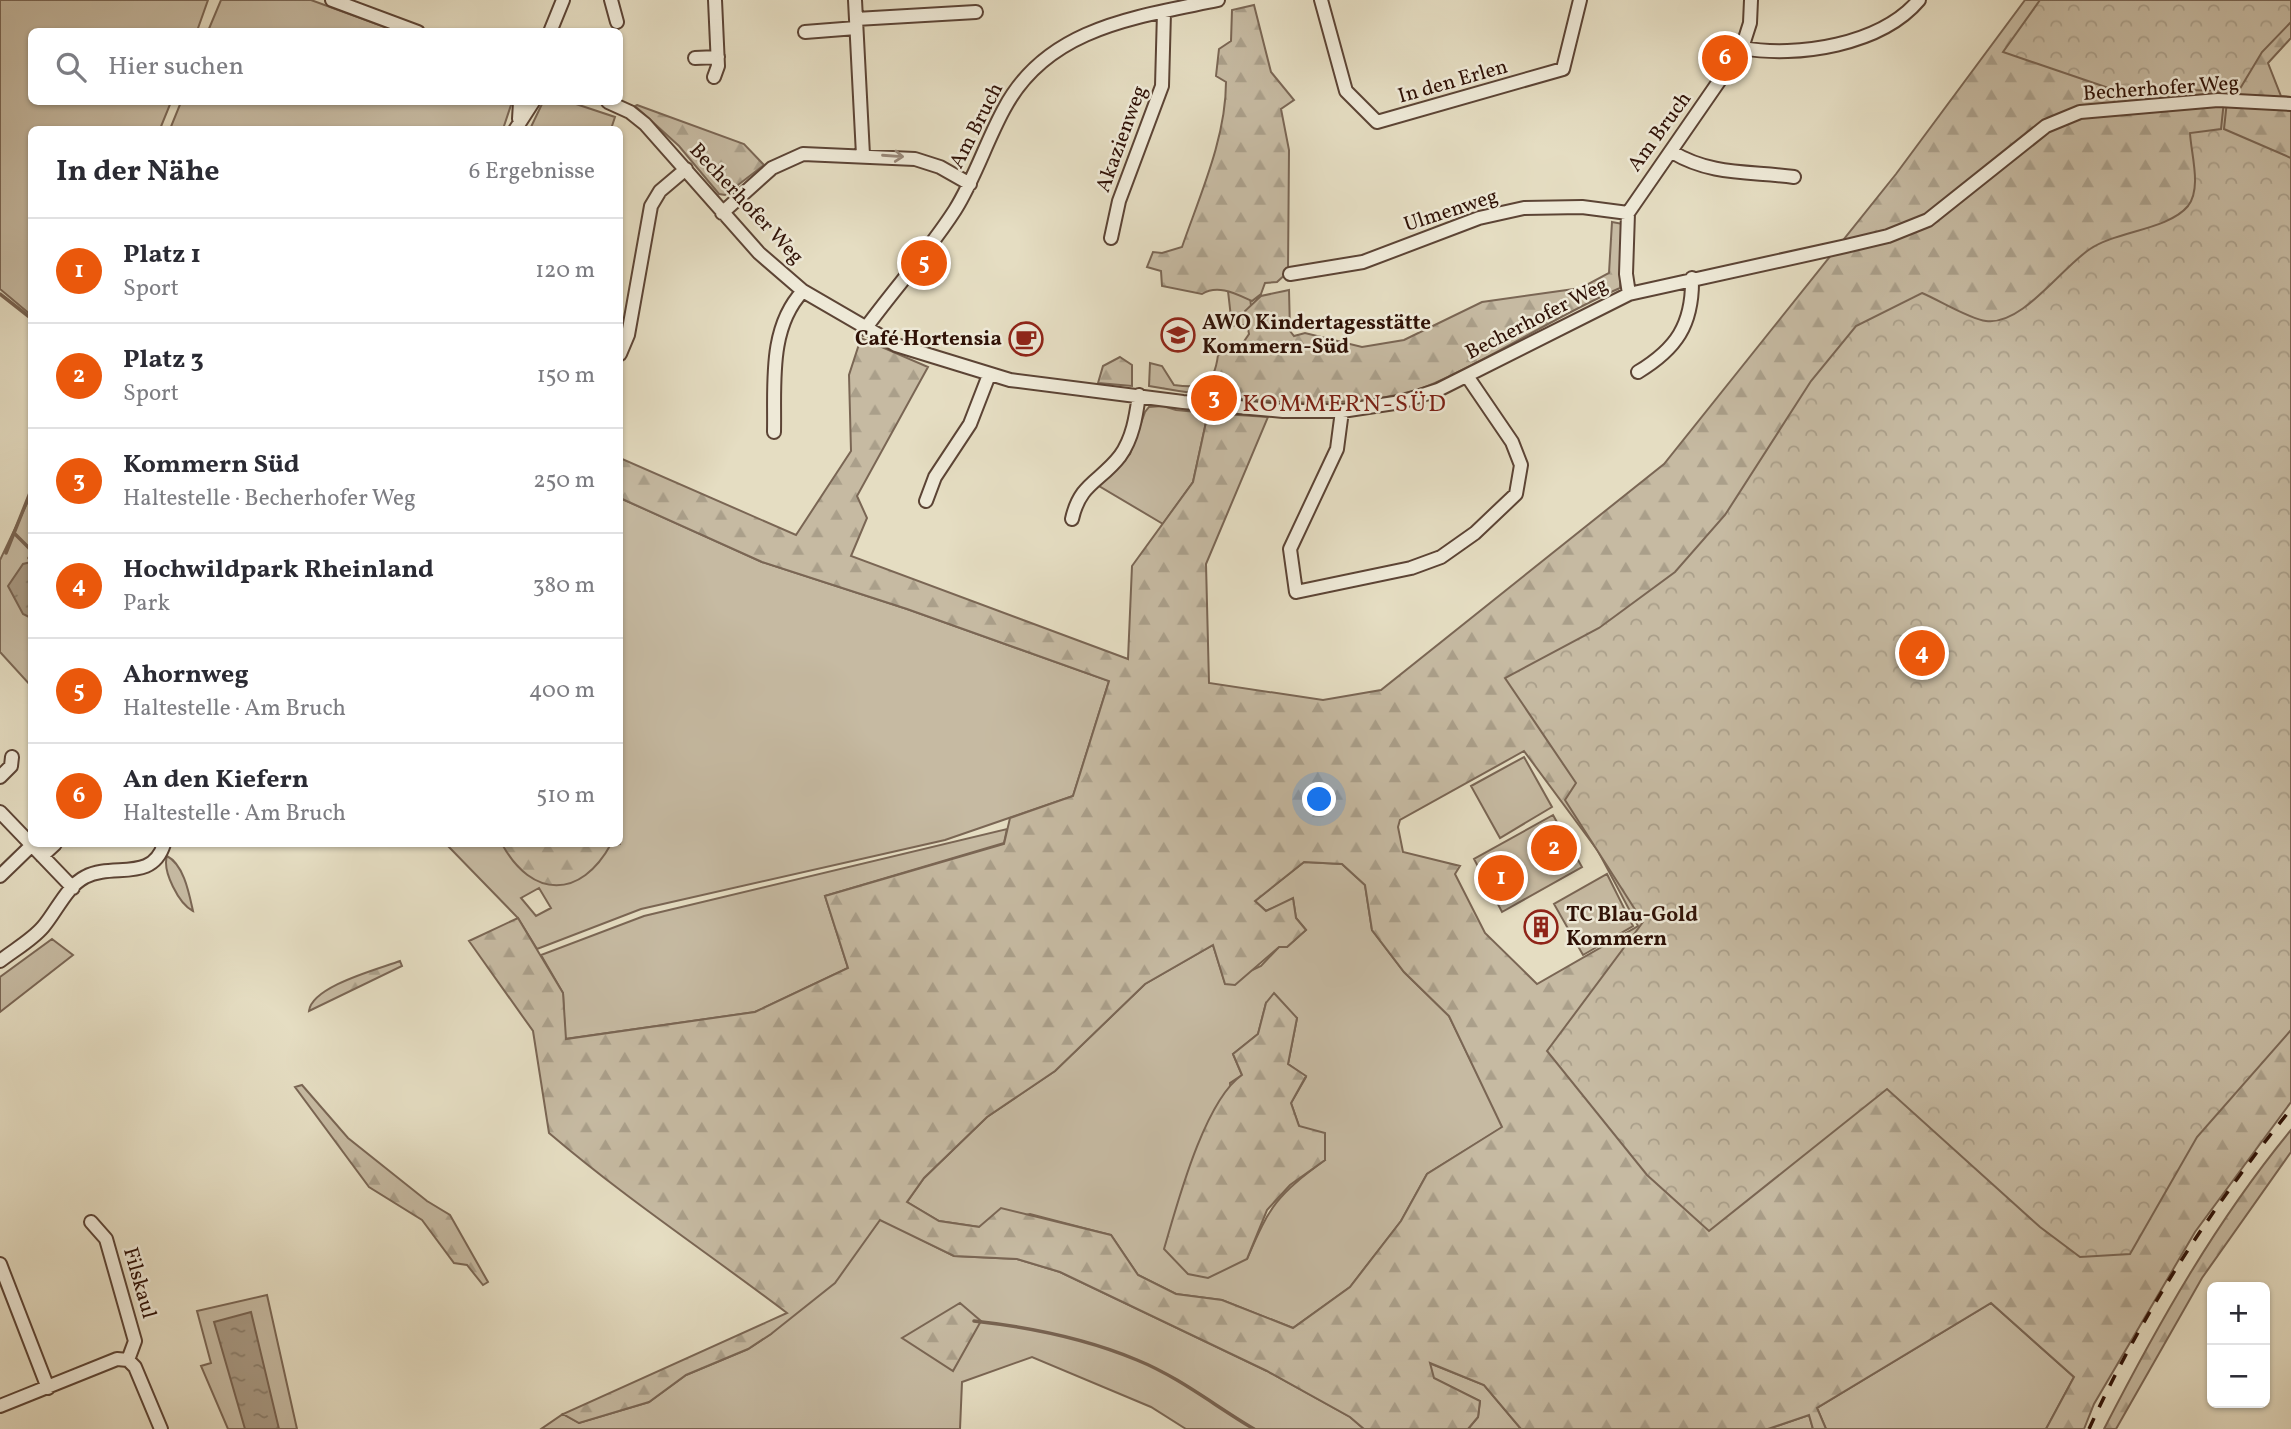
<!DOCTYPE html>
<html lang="de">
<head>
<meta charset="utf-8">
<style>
  body { margin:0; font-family:Vollkorn,serif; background:#f7f7f7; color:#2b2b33 }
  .controls { position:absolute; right:21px; bottom:21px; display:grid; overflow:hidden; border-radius:10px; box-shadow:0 2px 5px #0004 }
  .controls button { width:63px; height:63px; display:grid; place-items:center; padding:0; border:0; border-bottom:2px solid #e1e1e2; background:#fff; color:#2b2b33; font:35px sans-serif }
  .you { position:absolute; left:1320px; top:800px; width:24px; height:24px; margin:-18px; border:5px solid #fff; border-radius:50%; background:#1a73e8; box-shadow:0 0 0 10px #1a73e833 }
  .badge { display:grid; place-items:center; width:46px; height:46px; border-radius:50%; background:#ea580c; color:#fff; font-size:23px; font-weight:700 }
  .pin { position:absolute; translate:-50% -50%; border:4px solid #fff; box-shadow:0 2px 7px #0006 }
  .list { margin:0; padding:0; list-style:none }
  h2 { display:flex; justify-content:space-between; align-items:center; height:91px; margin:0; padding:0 28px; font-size:30px }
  h2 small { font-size:23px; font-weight:400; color:#7c7c81 }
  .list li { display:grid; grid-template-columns:46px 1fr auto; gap:21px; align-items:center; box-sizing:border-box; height:105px; padding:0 28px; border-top:2px solid #e1e1e2 }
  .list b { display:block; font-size:26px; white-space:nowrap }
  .list p { margin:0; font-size:23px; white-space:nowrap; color:#7c7c81 }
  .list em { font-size:23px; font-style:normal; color:#7c7c81 }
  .icon { flex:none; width:38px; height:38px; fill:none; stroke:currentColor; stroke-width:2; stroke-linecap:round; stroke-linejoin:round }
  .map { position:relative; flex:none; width:2291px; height:1429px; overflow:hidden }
  .search { position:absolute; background:#fff; box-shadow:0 2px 5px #0004; left:28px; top:28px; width:595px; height:77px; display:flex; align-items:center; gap:18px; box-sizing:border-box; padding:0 24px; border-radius:10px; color:#7c7c81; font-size:26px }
  .panel { position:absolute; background:#fff; box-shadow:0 2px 5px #0004; left:28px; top:126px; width:595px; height:721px; border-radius:10px }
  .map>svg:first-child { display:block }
</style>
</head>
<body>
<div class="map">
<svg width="2291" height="1429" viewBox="0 0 2291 1429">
  <defs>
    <pattern id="forest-firs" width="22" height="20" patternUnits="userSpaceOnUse" patternTransform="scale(1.75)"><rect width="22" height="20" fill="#c6baa2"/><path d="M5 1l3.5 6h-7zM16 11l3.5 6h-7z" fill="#aa9f8a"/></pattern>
    <pattern id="park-crowns" width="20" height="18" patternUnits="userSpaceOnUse" patternTransform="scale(1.75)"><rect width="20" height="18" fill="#c6baa2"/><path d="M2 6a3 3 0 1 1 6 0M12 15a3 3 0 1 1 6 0" fill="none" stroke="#aa9f8a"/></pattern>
    <pattern id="water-ripples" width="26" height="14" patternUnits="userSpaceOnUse" patternTransform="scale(1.75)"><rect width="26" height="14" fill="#a79882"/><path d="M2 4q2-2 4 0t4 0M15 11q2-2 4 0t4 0" fill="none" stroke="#887b68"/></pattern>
  </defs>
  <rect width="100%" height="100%" fill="#e5ddc2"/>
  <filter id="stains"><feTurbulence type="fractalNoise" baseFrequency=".00286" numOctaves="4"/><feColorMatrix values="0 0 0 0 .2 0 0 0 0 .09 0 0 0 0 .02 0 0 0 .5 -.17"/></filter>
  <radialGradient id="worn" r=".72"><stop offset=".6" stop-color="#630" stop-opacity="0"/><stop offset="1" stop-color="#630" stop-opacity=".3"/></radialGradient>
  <path fill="#c6baa2" stroke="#7a6654" stroke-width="2" fill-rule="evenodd" d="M0 0H208L197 31 32 32V102H171L160 129 32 130 31 315 0 289Z
    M221 0H311L396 31H208Z
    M181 102H512L503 129H170Z
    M555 102H570L615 117 611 129H530L542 104Z
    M1249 288 1253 324 1232 326 1228 291Z
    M1163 406 1176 410 1208 413 1193 482 1163 524 1099 486 1130 454 1145 412 1149 407Z
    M31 495V686L0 652V560Z
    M620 498 762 562 907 609 1109 681 1073 796 945 840 641 909 537 949 518 918 446 844 610 846 620 844ZM539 888 551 908 536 916 521 898Z
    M1524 757 1552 807 1500 838 1471 786Z
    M1553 815 1582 867 1502 912 1474 859Z
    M1007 829 1004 843 825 896 848 968 755 1012 565 1039 563 993 541 955 644 916Z
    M167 856C184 865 189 893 193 911 179 904 162 871 167 856Z
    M1304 862 1342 864 1365 885 1372 930 1404 972 1449 1016 1503 1127 1427 1174 1401 1221 1350 1287 1293 1328 1222 1300 1176 1294 1138 1275 1111 1235 1030 1214 980 1227 939 1221 907 1202 924 1178 987 1117 1055 1071 1145 984 1213 945 1225 983 1261 966 1279 947H1287L1306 930 1296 918 1293 899 1266 911 1255 901ZM1266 1003 1297 1018 1288 1064 1306 1077 1291 1103 1299 1126 1325 1160C1277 1195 1270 1205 1247 1259L1230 1083 1242 1075 1233 1054 1258 1034Z
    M1607 874 1633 926 1583 955 1554 904Z
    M52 939 73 955 0 1012V977Z
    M880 1219 954 1256 1017 1259 1060 1272 1267 1371 1350 1417 1364 1429H1186L1151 1407 1032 1357 962 1382 960 1429H541L563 1414 579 1423 649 1402 686 1375 748 1349 771 1334 861 1245Z
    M267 1295 297 1429H228L201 1366 211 1363 197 1311Z
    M1991 1303 2074 1377 2046 1429H1826L1817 1408Z
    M1429 1363 1484 1385 1521 1429H1468L1478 1417 1480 1401 1433 1378Z
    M1809 1415 1813 1429H1768Z"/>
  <path fill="url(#forest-firs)" stroke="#7a6654" stroke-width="2" fill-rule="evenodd" d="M2025 0H2291V38L2268 63 2281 96 2291 97V1102L2195 1232 2094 1404 2084 1429H2046L2074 1377 1991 1303 1817 1408 1826 1429H1813L1809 1415 1768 1429H1521L1484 1385 1430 1363 1434 1378 1480 1401 1478 1417 1468 1429H1364L1350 1417 1267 1371 1060 1272 1017 1259 954 1256 880 1220 835 1283 771 1334 748 1349 686 1375 649 1402 579 1423 563 1414 787 1313C708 1253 625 1198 549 1133L533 1031 469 941 518 918 563 993 566 1039 755 1012 848 968 825 896 1004 844 1010 818 1073 796 1109 681 907 609 762 562 620 498V458L796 535 851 451 849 375 861 338 928 367 857 496 867 518 851 556 1128 659 1132 566 1193 482 1208 413 1268 417 1206 564 1209 683 1323 700 1381 690 1664 464 1896 174ZM1524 751 1598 851 1638 926 1537 984 1485 933 1455 874 1460 866 1403 852 1398 827 1400 820ZM1304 862 1342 864 1365 885 1372 930 1404 972 1449 1016 1502 1127 1427 1174 1401 1221 1350 1287 1293 1328 1222 1300 1176 1294 1138 1275 1111 1235 1001 1208 979 1227 939 1221 907 1202 924 1178 987 1117 1055 1071 1145 984 1213 945 1225 984 1235 985 1279 947H1287L1306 930 1296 918 1293 898 1266 911 1255 901Z
    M1254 5 1271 72 1294 100 1281 109 1289 150 1288 272 1277 282 1265 283 1261 294 1252 301C1236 294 1218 284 1202 294L1162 286 1161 271 1147 267 1153 252 1162 253 1182 247C1200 195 1226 138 1226 82L1216 76 1219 49 1231 41 1232 10Z
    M637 105 744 144 764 165 725 195 719 194 679 146 635 106Z
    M1612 222 1623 224 1620 288C1556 316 1498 355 1435 383 1362 416 1226 400 1149 386L1150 363 1162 366 1174 385C1202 389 1214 387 1218 355L1238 350 1249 334 1245 311 1261 296 1289 290 1290 331 1294 336 1305 333 1362 347 1404 340 1482 302 1581 288 1609 273Z
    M1120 357 1132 365V386L1098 383 1103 366Z
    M502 844H611C581 899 532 899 502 844Z
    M400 961 402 966 309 1011C312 986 379 969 400 961Z
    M1274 993 1297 1018 1288 1064 1306 1076 1291 1103 1299 1126 1325 1133V1160L1290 1185 1267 1210 1247 1259 1208 1278 1188 1274 1164 1249C1177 1205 1204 1101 1242 1075L1233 1054 1258 1034 1266 1003Z
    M302 1085 348 1138 427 1201 450 1215 488 1282 483 1285 467 1265 454 1263 422 1220 369 1187 295 1087Z
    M2291 1130V1152L2202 1278 2116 1429H2104C2158 1324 2216 1221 2291 1130Z
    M960 1303 981 1321 953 1371 902 1338Z"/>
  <path fill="url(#park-crowns)" stroke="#7a6654" stroke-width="2" d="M2040 0H2291V22L2262 52 2238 92H2228L2224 129 2291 158V1030L2197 1137 2130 1254 2080 1257 2040 1227 1887 1089 1709 1231 1647 1175 1547 1051 1643 922 1565 800 1576 783 1505 678 1599 628 1675 572 1725 515 1811 381 1856 326 1922 293C1939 300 1969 319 1986 321 2022 326 2061 268 2090 249 2116 231 2168 230 2188 206 2202 188 2191 154 2190 133L2221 129 2225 91 2186 90 2132 96 2003 52Z"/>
  <path fill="url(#water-ripples)" stroke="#776250" stroke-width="2" d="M31 562 32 618H31L23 614 8 586 23 564Z
    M251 1312 279 1429H245L214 1322Z"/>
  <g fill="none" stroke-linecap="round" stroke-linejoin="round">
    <path stroke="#776250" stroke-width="3.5" d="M0 294 32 319
      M15 534 32 551
      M6 553 32 488
      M29 558 32 556
      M974 1321C1028 1327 1087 1339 1137 1360 1179 1377 1215 1406 1254 1429"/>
    <defs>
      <path id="street" d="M332 0 418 32
        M611 0 617 22
        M855 0 863 155
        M1321 0 1346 91 1377 122 1563 69 1580 0
        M856 19 976 12
        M550 32 563 0
        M805 32 856 28
        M1742 48C1797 58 1881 45 1919 0
        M695 58 718 57
        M714 77 718 66 715 0
        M608 102 630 112 645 124 759 253 803 291 896 345 1010 380 1183 402 1283 411H1342L1401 402 1438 390 1629 294 1846 246 1888 236 1928 220 2046 126 2080 112 2218 100 2291 104
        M519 119 520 102
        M515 130 533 102
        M1672 152C1712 176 1750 171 1794 177
        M722 213 772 168 803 154 915 159 940 167 970 184
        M1111 238 1119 201 1162 86 1164 12
        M1290 274 1363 262 1479 218 1524 208 1582 207 1628 213
        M1629 294 1626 274 1628 213 1742 48 1750 23 1751 0
        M865 329C894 289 928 252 955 210 975 178 986 142 1004 109 1047 27 1137 17 1218 0
        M620 354 628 335 651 206 660 191 686 169
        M1638 372C1676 349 1693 325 1692 278
        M1342 411 1337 449 1290 549 1296 592 1411 568 1441 557 1475 533 1516 494 1521 465 1512 442 1467 376
        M774 432C775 385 768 328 803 291
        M926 501 935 477 970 424 989 375
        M1072 519C1080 483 1100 482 1120 456 1133 438 1136 416 1139 395
        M0 777 11 766 12 757
        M0 812 73 888
        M42 856 55 844
        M0 876 32 845
        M0 961C14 950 32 940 43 927 56 912 67 886 85 877 113 862 152 883 164 844
        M91 1222 106 1239 135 1341 128 1360
        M0 1264 48 1388
        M0 1406 117 1359 128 1360 135 1367 161 1429"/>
    </defs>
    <use href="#street" stroke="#5c4435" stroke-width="16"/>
    <use href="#street" stroke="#eee9d7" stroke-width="12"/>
    <path stroke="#2f1106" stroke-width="3.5" stroke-dasharray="12 12" stroke-linecap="butt" d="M2089 1429C2141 1315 2212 1206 2291 1109"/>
  </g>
  <defs><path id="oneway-shaft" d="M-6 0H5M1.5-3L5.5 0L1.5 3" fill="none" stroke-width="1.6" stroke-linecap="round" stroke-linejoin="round" transform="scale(1.75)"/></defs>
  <use stroke="#988879" href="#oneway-shaft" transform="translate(893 156) rotate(4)"/>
  <defs>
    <symbol id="school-ring" viewBox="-11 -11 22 22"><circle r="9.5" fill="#eee9d7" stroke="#8f2418" stroke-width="1.5"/><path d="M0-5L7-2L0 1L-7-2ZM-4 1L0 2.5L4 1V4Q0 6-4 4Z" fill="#8f2418"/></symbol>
    <symbol id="cafe-ring" viewBox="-11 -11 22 22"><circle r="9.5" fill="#eee9d7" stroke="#8f2418" stroke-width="1.5"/><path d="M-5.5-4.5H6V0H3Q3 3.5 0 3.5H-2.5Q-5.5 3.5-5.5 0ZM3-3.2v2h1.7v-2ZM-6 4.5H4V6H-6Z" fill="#8f2418"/></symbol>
    <symbol id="building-ring" viewBox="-11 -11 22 22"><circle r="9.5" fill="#eee9d7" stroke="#8f2418" stroke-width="1.5"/><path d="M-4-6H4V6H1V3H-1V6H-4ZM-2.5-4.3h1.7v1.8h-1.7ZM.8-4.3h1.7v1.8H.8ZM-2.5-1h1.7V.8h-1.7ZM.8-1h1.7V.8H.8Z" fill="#8f2418"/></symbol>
  </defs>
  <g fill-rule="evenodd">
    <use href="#school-ring" x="1159" y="316" width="38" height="38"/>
    <use href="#cafe-ring" x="1007" y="320" width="38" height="38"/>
    <use href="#building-ring" x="1522" y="908" width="38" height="38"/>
  </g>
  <g text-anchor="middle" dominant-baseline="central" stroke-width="5" stroke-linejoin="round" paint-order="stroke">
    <g font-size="21" fill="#2f1106" stroke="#eee9d7">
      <text transform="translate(1453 82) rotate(-16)">In den Erlen</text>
      <text transform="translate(2161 89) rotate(-4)">Becherhofer Weg</text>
      <text transform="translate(977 126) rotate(-63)">Am Bruch</text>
      <text transform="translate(1660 132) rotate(-54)">Am Bruch</text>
      <text transform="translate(1122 139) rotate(-70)">Akazienweg</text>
      <text transform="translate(746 204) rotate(47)">Becherhofer Weg</text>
      <text transform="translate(1451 211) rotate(-18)">Ulmenweg</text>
      <text transform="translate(1537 319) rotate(-27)">Becherhofer Weg</text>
      <text transform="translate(139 1283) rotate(74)">Filskaul</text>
    </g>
    <g font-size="21" font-weight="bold" fill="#2f1106" stroke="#eee9d7" text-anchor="start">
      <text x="1202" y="323">AWO Kindertagesstätte<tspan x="1202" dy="24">Kommern-Süd</tspan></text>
      <text x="1002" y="339" text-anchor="end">Café Hortensia</text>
      <text x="1566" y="915">TC Blau-Gold<tspan x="1566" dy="24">Kommern</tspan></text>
    </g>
    <g font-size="24" letter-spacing="2" fill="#7a1f14" stroke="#eee9d7">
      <text x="1345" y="405">KOMMERN-SÜD</text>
    </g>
  </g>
  <rect width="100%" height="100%" filter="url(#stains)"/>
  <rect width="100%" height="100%" fill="url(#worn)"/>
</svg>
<div class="controls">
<button>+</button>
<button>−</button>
</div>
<div class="you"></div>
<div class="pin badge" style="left:1501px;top:878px">1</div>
<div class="pin badge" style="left:1554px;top:848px">2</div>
<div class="pin badge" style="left:1214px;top:398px">3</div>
<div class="pin badge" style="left:1922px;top:653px">4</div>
<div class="pin badge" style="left:924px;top:263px">5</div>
<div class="pin badge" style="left:1725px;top:58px">6</div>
<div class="search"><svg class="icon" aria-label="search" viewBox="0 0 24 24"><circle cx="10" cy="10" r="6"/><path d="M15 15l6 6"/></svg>Hier suchen</div>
<section class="panel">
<h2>In der Nähe<small>6 Ergebnisse</small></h2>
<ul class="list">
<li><span class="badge">1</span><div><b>Platz 1</b><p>Sport</p></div><em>120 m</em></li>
<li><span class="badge">2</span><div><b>Platz 3</b><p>Sport</p></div><em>150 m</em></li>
<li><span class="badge">3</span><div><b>Kommern Süd</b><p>Haltestelle · Becherhofer Weg</p></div><em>250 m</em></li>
<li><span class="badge">4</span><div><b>Hochwildpark Rheinland</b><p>Park</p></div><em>380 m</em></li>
<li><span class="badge">5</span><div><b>Ahornweg</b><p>Haltestelle · Am Bruch</p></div><em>400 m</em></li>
<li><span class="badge">6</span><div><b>An den Kiefern</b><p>Haltestelle · Am Bruch</p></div><em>510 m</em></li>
</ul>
</section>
</div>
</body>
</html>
